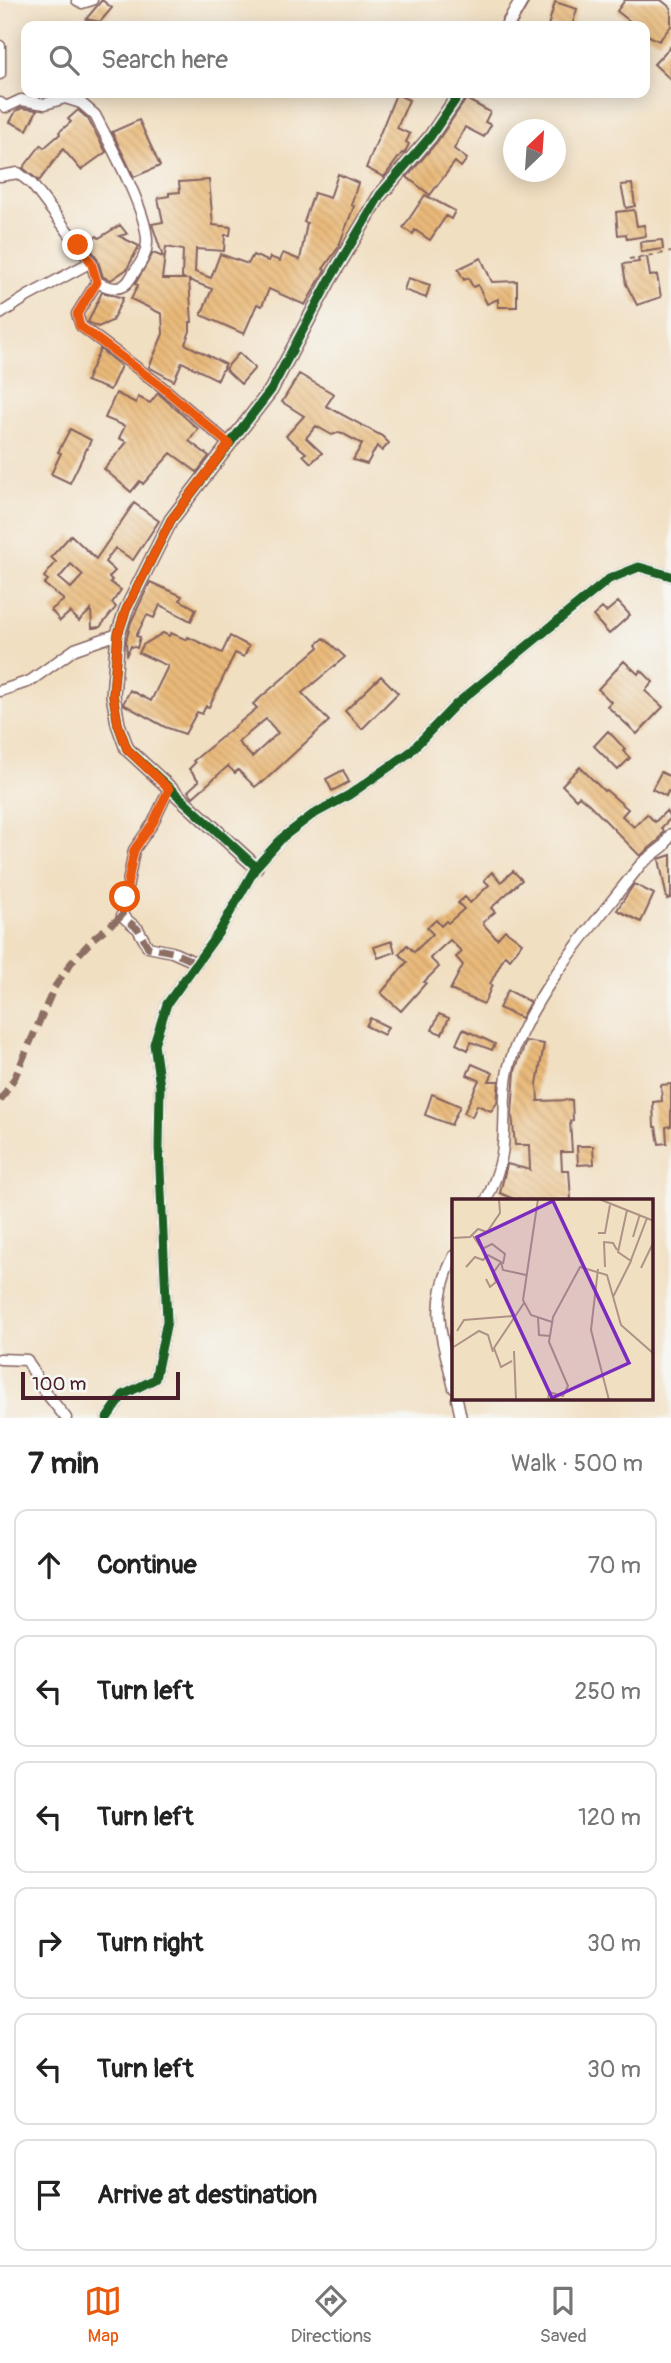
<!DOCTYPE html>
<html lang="en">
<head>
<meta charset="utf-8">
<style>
  body { margin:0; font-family:Pangolin,sans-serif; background:#f6f6f6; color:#222 }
  .compass { position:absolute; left:503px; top:119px; width:63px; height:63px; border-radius:50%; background:#fff; box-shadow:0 4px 18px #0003; rotate:25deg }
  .scale { position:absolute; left:21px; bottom:18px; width:159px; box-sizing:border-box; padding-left:7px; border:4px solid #4a1f2b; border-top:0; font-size:19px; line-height:24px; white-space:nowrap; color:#4a1f2b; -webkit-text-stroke:5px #f6f6f2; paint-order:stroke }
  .stop { position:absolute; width:21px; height:21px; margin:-16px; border:5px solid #ea580c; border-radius:50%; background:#fff }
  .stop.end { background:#ea580c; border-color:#fff; box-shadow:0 2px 7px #0008 }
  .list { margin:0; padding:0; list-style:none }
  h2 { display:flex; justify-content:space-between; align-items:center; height:91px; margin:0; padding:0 28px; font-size:30px }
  h2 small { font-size:23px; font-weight:400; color:#767676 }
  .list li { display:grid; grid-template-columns:46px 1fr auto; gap:21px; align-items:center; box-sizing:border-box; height:112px; margin:0 14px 14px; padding:0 14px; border:2px solid #e0e0e0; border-radius:14px }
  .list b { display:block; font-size:26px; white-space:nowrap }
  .list em { font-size:23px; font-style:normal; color:#767676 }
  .icon { flex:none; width:38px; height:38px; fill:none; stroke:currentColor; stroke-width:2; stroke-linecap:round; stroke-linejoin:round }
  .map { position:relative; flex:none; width:671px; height:1418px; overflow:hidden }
  .search { position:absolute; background:#fff; box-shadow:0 4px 18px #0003; left:21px; right:21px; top:21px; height:77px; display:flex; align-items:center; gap:18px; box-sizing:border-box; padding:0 24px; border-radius:14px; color:#767676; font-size:26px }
  .sheet { height:847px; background:#fff }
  nav { display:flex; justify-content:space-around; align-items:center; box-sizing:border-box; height:98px; border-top:2px solid #e0e0e0; background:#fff; font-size:19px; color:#767676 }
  nav a { display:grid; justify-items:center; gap:4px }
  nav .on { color:#ea580c }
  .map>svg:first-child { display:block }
</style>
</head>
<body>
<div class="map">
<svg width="671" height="1418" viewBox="0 0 671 1418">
  <defs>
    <pattern id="building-back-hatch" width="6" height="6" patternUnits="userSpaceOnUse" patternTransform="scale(1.75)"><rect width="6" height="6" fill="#e9b979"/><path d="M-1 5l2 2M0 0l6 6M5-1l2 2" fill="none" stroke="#c99f69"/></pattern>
  </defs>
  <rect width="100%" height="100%" fill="#f6f6f2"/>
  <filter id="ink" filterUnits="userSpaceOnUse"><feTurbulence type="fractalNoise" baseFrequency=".0143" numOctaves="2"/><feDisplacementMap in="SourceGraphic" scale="14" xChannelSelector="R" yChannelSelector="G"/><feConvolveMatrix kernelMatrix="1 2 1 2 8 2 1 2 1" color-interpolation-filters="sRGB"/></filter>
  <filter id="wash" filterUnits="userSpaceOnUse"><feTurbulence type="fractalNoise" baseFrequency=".00686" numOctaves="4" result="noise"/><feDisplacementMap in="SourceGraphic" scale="28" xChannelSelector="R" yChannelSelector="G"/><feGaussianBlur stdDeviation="1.57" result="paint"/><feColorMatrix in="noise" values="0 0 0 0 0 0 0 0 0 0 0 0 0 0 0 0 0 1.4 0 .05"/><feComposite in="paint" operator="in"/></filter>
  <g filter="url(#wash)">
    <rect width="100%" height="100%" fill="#f1dfc2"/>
    <g id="blocks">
      <path fill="url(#building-back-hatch)" fill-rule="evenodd" d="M102 0 112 8 100 22 86 19Z
        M625 0H661L671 8V26L659 41 645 34V26H636L617 11Z
        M555 2 577 9 572 26H548Z
        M671 46V80L654 64Z
        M396 94 409 100 397 128 410 134 406 142 409 144 404 154 402 153 384 177 366 168Z
        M466 99 490 112 485 122 491 125 484 137 465 127 454 149 467 159 461 167 455 162 430 195 407 177 437 142Z
        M22 108 37 110 27 130 10 122 16 111Z
        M78 110 88 119 106 152 81 170 63 149 39 181 23 168 41 145 44 148 60 134 59 132 71 122 68 119Z
        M139 120 160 166 134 177 112 132Z
        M338 174 358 183 351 205 354 206 338 248 323 269 325 270 305 305 269 289 262 306 257 304 244 334 201 315 212 289 189 280 192 322H190V331L185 344 225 364 218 380 182 362 174 381 149 367 163 334 162 314 131 299 138 285 135 284 153 253 163 257 152 224 163 222 158 198 169 196V193L180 192 179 182 209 180 213 225 231 227 230 235H225L224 251 196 249 195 272 211 278 220 254 248 264 253 255 268 261 270 257 280 261 283 253 300 260 307 223 304 222 314 193 330 198ZM166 247 183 250 182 277 185 279H162Z
        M632 184 635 206 626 208 621 185Z
        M425 195 455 211 451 219 446 216 430 240 415 230 413 234 403 228Z
        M634 210 637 226 644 225 646 236 627 239 626 234 618 235 616 212Z
        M120 225 127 234 119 236 139 246 127 269 111 280 103 277 97 258 81 236 87 232 92 239 97 236 99 238Z
        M662 240 663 249 641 252 640 242Z
        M647 257 650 276 657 275 661 297 637 305 626 284 623 264 639 262 638 258Z
        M481 258 492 282 517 281V307H498V299L487 304 478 285 473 287 468 278 464 280 458 269Z
        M408 278 430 285 426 298 404 290Z
        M102 292 123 298 112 321 98 327 88 322Z
        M100 349 121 366 110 390 86 381Z
        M239 353 255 368 241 384 225 369Z
        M299 374 334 394 326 406 382 436 389 443 382 451 377 446 367 464 353 460 362 444 340 432 332 435 316 426 306 438 322 453 311 463 303 455 306 453 286 436 304 416 282 402Z
        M116 393 136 403 138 397 150 403 158 393 198 429 189 441 209 456 197 472 171 453 143 484 140 481 131 492 104 469 127 442 119 438 125 426 105 418Z
        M70 429 91 440 70 483 51 474 61 453 58 452Z
        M134 503 159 521 133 560 115 548 105 562 115 571 109 577 112 580 110 582 121 590 112 603 116 607 100 627 92 628 91 610 79 621 70 612 60 621 51 610 64 600 44 584 48 580 44 577 56 562 51 557 71 535 96 559ZM71 564 83 575 71 588 59 578Z
        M150 582 182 596 180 600 196 609 191 621 160 605 154 618 147 615 136 636 140 637 137 648 131 646 127 654 126 641 131 622Z
        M618 602 630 615 609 634 593 616 602 608 606 612Z
        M163 633 169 636 171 633 187 640 188 637 222 653 230 636 249 646 244 657 235 653 209 707 206 706 202 714 197 712 185 734 165 727 123 704 130 690 151 701 168 666 139 653 143 645Z
        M324 638 345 657 302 693 329 721 262 783 261 782 255 787 238 770 235 773 228 766 193 797 188 791 199 781 189 769 195 763 193 761 257 708 253 704 319 647 317 644ZM266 719 278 733 252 757 238 742Z
        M624 661 638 674 641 670 653 682 645 691 663 707 637 734 607 706 611 702 598 689Z
        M381 676 398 693 362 729 345 711Z
        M608 731 625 749 623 751 630 758 618 770 594 746Z
        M580 767 604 791 606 790 628 809 622 816 634 827 647 814 655 822 666 811 671 818 661 828 664 831 658 841 640 856 589 804 579 796 576 799 562 785Z
        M343 770 349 782 332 791 326 779Z
        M661 772 671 777V793L668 791 666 796 652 789Z
        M671 855V898L667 899 659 859Z
        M513 871 522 880 491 908 495 912 483 922 484 925 497 939 505 930 522 943 510 959 505 955 490 984 492 985 484 1004 450 990 463 965 456 957 462 952 450 940 430 958 439 967 424 982 426 983 401 1011 381 993 407 962 399 954 407 945 414 952 433 934 427 928 436 920 441 926 446 921 448 923 464 909 458 903 465 897 470 903 489 885 484 880 492 872 501 882Z
        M634 884 654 894 641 922 617 910Z
        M392 941 395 952 378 958 374 947Z
        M508 990 530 1002 521 1018 499 1008Z
        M439 1014 449 1018 442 1034 432 1030Z
        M370 1018 388 1027 384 1035 366 1026Z
        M463 1029 495 1044 492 1050 471 1042 468 1050 456 1044Z
        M526 1041 544 1044 537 1084 538 1101 572 1100 573 1120 570 1121 572 1152H561L562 1170H569L571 1200 518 1201 500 1193 507 1164 530 1170 529 1145H515L512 1114 515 1071Z
        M472 1064 493 1073 489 1081H499L497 1103 491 1111 477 1105 472 1117 464 1113 479 1080 467 1075Z
        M671 1084V1126L666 1127 667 1143 659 1144 656 1127H654L653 1102 662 1101 661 1085Z
        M432 1094 460 1106 451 1125 425 1115Z
        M577 1146H593L594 1164 578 1165Z"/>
    </g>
  </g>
  <g filter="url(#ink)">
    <use href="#blocks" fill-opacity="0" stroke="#846260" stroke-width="2"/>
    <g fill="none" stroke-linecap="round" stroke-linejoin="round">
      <defs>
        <path id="minor" d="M77 0 82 3 92 0
          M0 46V74
          M0 103 6 107 21 100 45 104 65 98 81 103 95 115C110 144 147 211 147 241 147 257 138 266 130 279 122 292 110 289 97 282
          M0 176 18 173 31 183 91 262 97 282 77 314 81 326 161 386 229 444
          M0 314 28 296 91 262
          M0 691 30 681 75 649 118 634
          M169 789 153 823 134 850 122 916 138 929 148 947 172 952 197 963
          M486 1201C494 1184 502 1163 503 1145 506 1117 502 1086 511 1059 533 991 597 921 641 864L664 846 671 834
          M454 1256C428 1307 442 1336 454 1388
          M0 1359 27 1360 43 1389 66 1418
          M457 1399 461 1418
          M107 1418 123 1395 155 1379 167 1321 159 1148 160 1086 154 1044 167 1004 219 932 256 867 283 837 312 815 349 795 409 753 455 705 609 579 639 567 671 576"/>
        <path id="tertiary" d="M507 26 522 0
          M256 867 127 749 118 724 113 695 118 634 126 610 171 520 271 390 329 281 380 195 430 137 460 93"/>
      </defs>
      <use href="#minor" stroke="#846260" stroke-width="13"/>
      <use href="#tertiary" stroke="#846260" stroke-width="16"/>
      <path stroke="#846260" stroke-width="2" stroke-dasharray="5 5" stroke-linecap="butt" d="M629 259 671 252"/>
      <use href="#minor" stroke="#fff" stroke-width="10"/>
      <use href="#tertiary" stroke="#fff" stroke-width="12"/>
      <path stroke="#8d6e63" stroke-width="7" stroke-dasharray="14 7" stroke-linecap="butt" d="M169 789 153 823 134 850 122 916 138 929 148 947 172 952 197 963
        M0 1101 15 1077 54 988 71 963 95 937 122 916"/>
      <defs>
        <path id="cycleway" d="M256 867 127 749 118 724 113 695 118 634 126 610 171 520 271 390 329 281 380 195 430 137 460 93
          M107 1418 123 1395 155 1379 167 1321 159 1148 160 1086 154 1044 167 1004 219 932 256 867 283 837 312 815 349 795 409 753 455 705 609 579 639 567 671 576"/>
      </defs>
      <use href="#cycleway" stroke="#f6f6f2" stroke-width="13"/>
      <use href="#cycleway" stroke="#1b5e20" stroke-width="9"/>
    </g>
  </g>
  <g fill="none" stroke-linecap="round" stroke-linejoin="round" filter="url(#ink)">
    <path stroke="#ea580c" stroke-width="9" d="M78 245 91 262 97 282 77 314 80 326 161 386 229 444 171 520 126 610 118 634 113 695 118 724 127 749 169 789 153 823 134 850 125 897"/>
  </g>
  <g transform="translate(452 1199)">
    <rect width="201" height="201" fill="#f1dfc2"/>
    <path fill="none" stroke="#ae9286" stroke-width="2" d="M86 0 71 101 79 116 100 123M147 0 202 22M146 34H153L158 6M21 37 30 50 40 45 53 55 51 65M181 38 188 15M0 39 18 38 26 30 35 33 48 14 47 0M179 61 195 19M14 68 23 58 31 61 36 56 49 63 51 71 74 76M153 68 152 43 161 44 165 51M189 69 202 42M146 70 139 131 157 201M34 80 38 88 44 83 41 74 49 63M161 98 179 62 166 53 175 11M86 119 87 136 98 137M5 132 12 121 61 117M0 149 27 132 36 136 41 153M62 152 64 201M60 162 49 168 42 149 72 104M96 201 97 193 111 197 116 187 97 143 101 118 128 68 155 76 169 126 202 155"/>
    <path fill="#7b2cbf" fill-opacity="0.15" stroke="#7b2cbf" stroke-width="3.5" d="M101 2 177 164 100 199 25 38Z"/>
    <rect width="201" height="201" fill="none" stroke="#4a1f2b" stroke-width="3.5"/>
  </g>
</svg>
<svg class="compass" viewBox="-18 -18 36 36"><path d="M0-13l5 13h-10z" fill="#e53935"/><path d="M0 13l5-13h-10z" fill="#767676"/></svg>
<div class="scale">100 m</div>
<div class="stop" style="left:125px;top:897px"></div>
<div class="stop end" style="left:78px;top:245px"></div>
<div class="search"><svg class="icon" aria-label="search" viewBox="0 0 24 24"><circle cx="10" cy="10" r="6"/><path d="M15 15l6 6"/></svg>Search here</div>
</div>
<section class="sheet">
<h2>7 min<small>Walk · 500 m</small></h2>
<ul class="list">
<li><svg class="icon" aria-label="ahead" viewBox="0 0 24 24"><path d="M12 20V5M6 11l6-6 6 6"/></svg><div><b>Continue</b></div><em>70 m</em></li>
<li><svg class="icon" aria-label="left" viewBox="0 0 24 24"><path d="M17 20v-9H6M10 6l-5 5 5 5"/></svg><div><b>Turn left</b></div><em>250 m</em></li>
<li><svg class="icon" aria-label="left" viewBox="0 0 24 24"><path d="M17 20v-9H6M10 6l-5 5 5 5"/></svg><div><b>Turn left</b></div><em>120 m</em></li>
<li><svg class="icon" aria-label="right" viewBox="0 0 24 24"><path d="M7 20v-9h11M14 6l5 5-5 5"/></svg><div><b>Turn right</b></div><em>30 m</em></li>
<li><svg class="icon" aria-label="left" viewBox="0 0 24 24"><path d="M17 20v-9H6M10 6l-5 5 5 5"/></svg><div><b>Turn left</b></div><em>30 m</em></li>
<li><svg class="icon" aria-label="arrive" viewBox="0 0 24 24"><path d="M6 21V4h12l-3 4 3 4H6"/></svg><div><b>Arrive at destination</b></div></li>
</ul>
</section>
<nav>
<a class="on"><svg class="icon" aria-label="map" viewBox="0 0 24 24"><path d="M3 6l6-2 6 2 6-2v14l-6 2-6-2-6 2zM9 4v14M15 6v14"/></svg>Map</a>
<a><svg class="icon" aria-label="directions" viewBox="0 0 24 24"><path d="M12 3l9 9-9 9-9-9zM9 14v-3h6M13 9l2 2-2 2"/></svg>Directions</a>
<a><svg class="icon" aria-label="saved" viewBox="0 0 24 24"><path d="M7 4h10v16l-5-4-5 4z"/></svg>Saved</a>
</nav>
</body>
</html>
